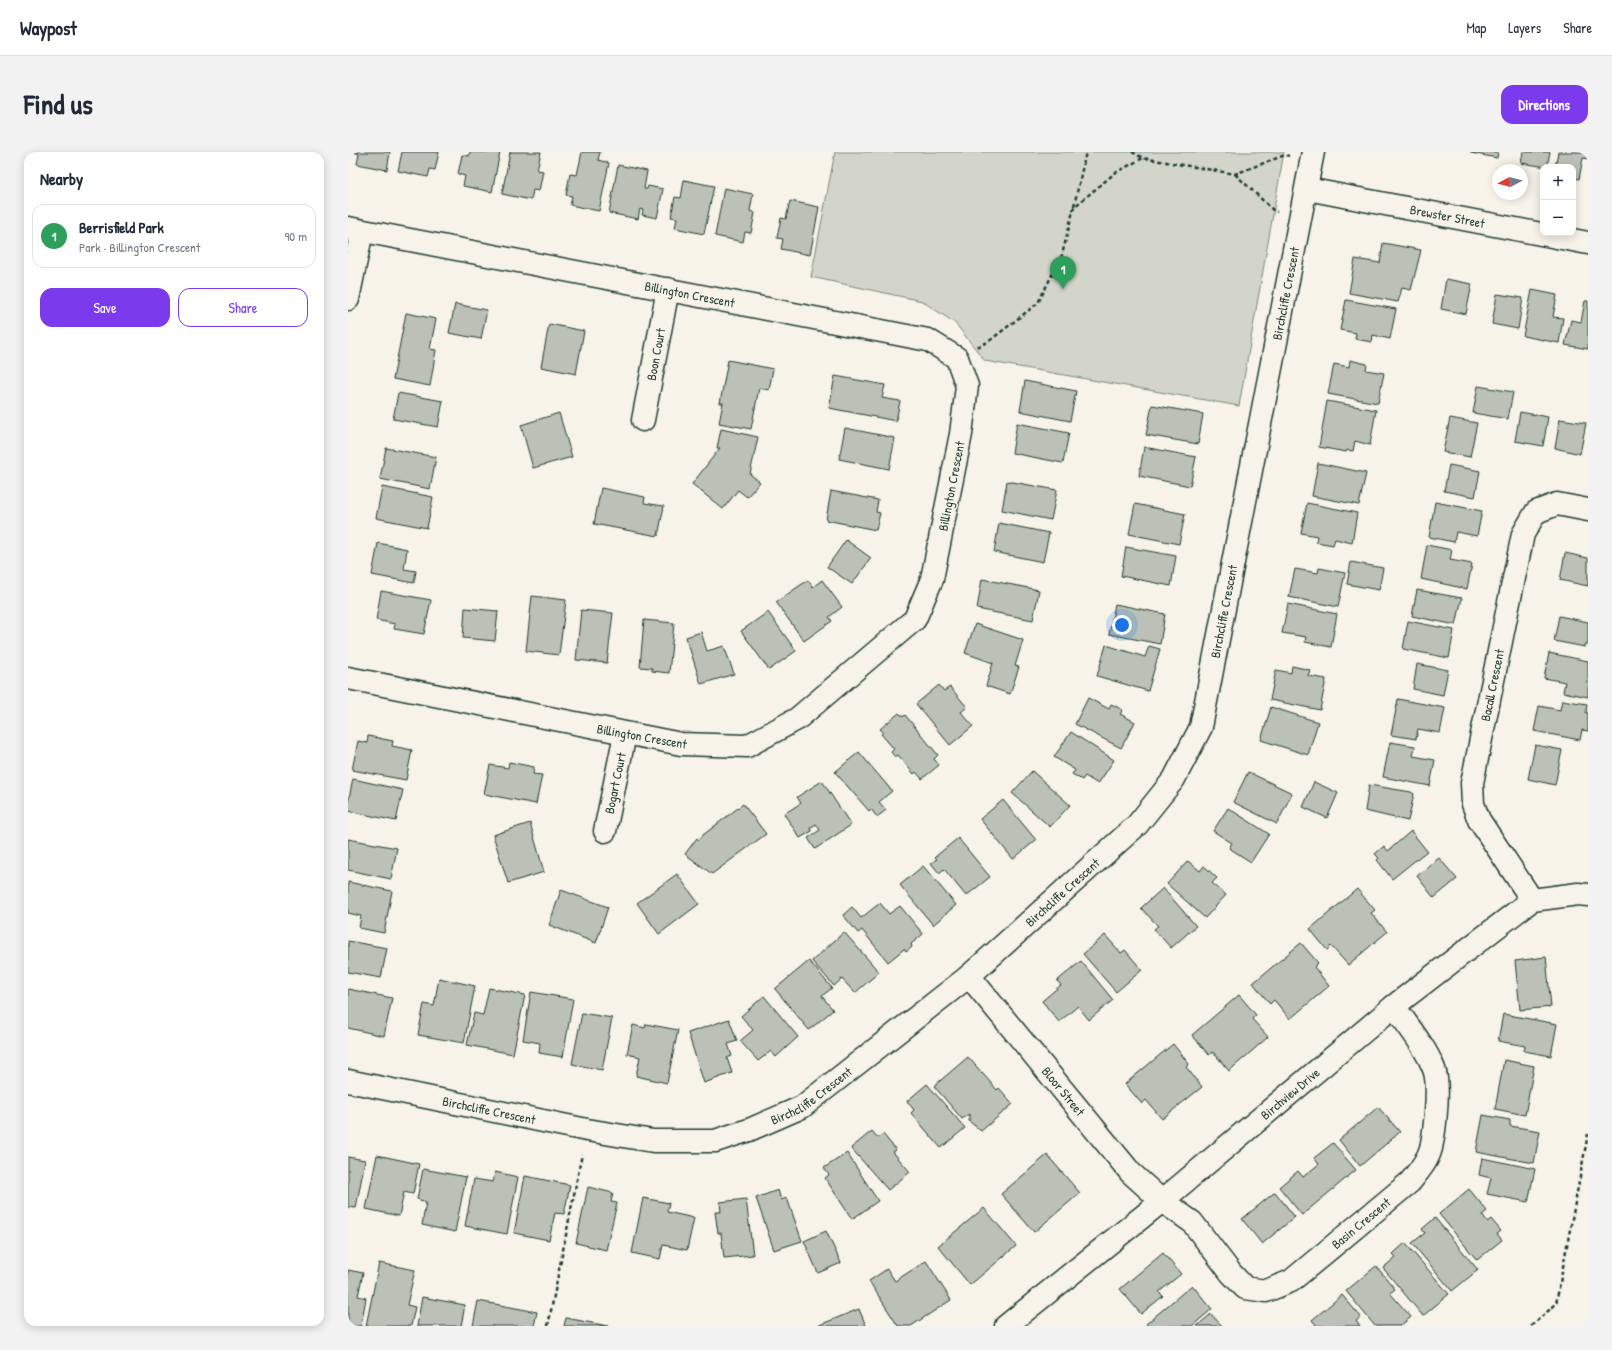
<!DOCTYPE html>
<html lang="en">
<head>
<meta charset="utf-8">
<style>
  body { margin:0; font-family:"Patrick Hand",sans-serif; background:#f2f2f3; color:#1f2937 }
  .controls { position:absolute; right:12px; top:12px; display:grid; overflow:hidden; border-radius:8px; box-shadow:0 2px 10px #0003 }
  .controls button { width:36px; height:36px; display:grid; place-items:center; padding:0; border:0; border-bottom:1px solid #e0e1e3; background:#fff; color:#1f2937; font:20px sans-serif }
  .compass { position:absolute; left:1144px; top:12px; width:36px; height:36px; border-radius:50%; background:#fff; box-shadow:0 2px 10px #0003; rotate:263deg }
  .you { position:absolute; left:774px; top:473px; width:14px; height:14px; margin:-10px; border:3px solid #fff; border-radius:50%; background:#1a73e8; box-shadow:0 0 0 6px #1a73e833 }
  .badge { display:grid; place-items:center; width:26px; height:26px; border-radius:50%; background:#7c3aed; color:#fff; font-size:13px; font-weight:700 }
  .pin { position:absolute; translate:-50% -33px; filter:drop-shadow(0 1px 2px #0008) }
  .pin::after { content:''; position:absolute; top:21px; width:14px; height:12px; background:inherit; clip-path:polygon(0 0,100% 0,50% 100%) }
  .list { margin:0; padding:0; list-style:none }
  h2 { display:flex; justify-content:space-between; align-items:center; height:52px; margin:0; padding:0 16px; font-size:17px }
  h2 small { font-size:13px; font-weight:400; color:#747a83 }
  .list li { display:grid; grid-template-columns:26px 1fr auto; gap:12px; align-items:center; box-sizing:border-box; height:64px; margin:0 8px 8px; padding:0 8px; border:1px solid #e0e1e3; border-radius:12px }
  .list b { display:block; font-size:15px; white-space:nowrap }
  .list p { margin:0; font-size:13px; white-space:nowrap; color:#747a83 }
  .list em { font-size:13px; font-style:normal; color:#747a83 }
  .actions { display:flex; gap:8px; padding:12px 16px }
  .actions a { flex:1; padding:9px 0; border:1px solid #7c3aed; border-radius:12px; text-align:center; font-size:14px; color:#7c3aed }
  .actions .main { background:#7c3aed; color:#fff }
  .map { position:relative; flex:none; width:1240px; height:1174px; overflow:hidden; border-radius:12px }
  header { display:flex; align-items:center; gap:24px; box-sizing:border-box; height:56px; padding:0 20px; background:#fff; border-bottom:1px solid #e0e1e3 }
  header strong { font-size:19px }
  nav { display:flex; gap:22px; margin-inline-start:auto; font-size:14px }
  .intro { display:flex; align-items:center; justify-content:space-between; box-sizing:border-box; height:96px; padding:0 24px }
  h1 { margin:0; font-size:28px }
  .button { padding:10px 18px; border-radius:12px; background:#7c3aed; color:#fff; font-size:14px; font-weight:700 }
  main { display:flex; gap:24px; padding:0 24px }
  aside { flex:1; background:#fff; border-radius:12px; box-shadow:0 2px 10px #0003 }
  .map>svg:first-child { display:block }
</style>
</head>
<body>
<header>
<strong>Waypost</strong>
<nav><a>Map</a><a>Layers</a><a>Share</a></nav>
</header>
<div class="intro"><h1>Find us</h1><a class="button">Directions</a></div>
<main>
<aside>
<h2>Nearby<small></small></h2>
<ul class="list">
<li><span class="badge" style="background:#2e9e5b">1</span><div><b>Berrisfield Park</b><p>Park · Billington Crescent</p></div><em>90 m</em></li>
</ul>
<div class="actions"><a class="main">Save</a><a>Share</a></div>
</aside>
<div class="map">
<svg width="1240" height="1174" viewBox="0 0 1240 1174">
  <rect width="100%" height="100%" fill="#f7f3e8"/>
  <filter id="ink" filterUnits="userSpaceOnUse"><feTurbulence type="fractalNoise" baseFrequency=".025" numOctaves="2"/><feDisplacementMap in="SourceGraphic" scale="8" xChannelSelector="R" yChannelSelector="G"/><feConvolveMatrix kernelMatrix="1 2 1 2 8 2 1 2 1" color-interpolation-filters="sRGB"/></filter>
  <g filter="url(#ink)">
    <path fill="#d3d5ca" stroke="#79897f" d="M487 0H936L891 254 637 209 607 171 574 149 463 125Z"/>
    <path fill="#bbc1b6" stroke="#1f3d34" d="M6 0H42L39 18 9 12 11 2Z
      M54 0H91L87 18 82 17 80 25 50 19Z
      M122 0H152L144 40 115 34 117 24 110 22 114 3 121 4Z
      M162 0H193L189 18 195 19 191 39 185 38 183 48 154 42Z
      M234 0H252L250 8 261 11 251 59 222 53 224 44 218 43 222 22 229 23Z
      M1123 0H1150L1149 6 1123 1Z
      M1175 0H1202L1199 15 1173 11Z
      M1210 0H1240V7L1235 6 1231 27 1225 26V15H1207Z
      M270 13 299 19 296 37H299L300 34 315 37 309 66 294 63 295 58 292 57 290 67 261 61Z
      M336 28 366 34 356 82 327 76 329 66 323 65 327 45 333 46Z
      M376 36 405 42 402 59 407 61 403 81 397 80 395 90 367 84Z
      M442 49 471 55 462 103 433 97 435 87 429 86 433 66 438 67Z
      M1035 91 1073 98 1063 138 1054 136 1050 150 1001 141 1007 107 1032 111Z
      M1098 127 1124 132 1118 162 1093 157Z
      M1184 138 1209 143 1205 165 1215 166 1211 191 1175 184Z
      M1149 142 1175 146 1170 177 1144 172Z
      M998 148 1048 157 1042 187 1025 183 1024 190 1007 187 1008 181 992 178Z
      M1237 149H1240V197L1217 193 1223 168 1233 170Z
      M107 152 139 158 133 187 101 181Z
      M58 161 88 167 82 197 88 198 82 234 45 227Z
      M201 172 236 179 228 222 193 215Z
      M380 208 425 217 421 238 411 236 403 277 371 271 375 251H372Z
      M1002 208 1019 212 1018 218 1036 221 1030 251 980 242 986 212 1001 215Z
      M487 224 537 233 534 246 552 249 548 269 481 256Z
      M677 229 728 239 722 269 672 259Z
      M1130 234 1165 240 1160 267 1125 261Z
      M50 241 95 249 90 275 45 267Z
      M979 249 1028 258 1022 293 1007 289 1005 299 999 298 998 300 971 295Z
      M804 253 855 262 850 292 798 283Z
      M1172 260 1200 265 1195 294 1167 289Z
      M211 261 224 305 185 316 173 273Z
      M1102 266 1129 271 1122 305 1095 300Z
      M1212 267 1238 271 1232 302 1207 296Z
      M669 271 721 281 715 311 664 301Z
      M497 276 547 286 541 317 491 307Z
      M373 277 410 285 402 322 412 330 399 345 390 338 375 357 344 332 372 296H369Z
      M796 295 848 305 842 334 791 324Z
      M38 296 88 305 82 337 32 327Z
      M970 311 1018 321 1011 353 964 344Z
      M1101 313 1132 319 1127 345 1096 339Z
      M659 329 709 338 703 368 654 358Z
      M34 335 85 345 79 376 28 366Z
      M253 336 297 345 296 351 316 354 310 384 246 372Z
      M483 339 530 348 528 360 532 361 528 378 478 368Z
      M1087 350 1134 359 1129 384 1108 380 1106 390 1081 385Z
      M959 351 1009 361 1004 391 987 387 985 393 968 390 969 384 953 381Z
      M787 352 837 362 831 392 781 382Z
      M651 371 701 381 695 410 646 400Z
      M498 388 523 406 504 432 479 415Z
      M30 391 59 397 56 417 68 419 66 431 24 423Z
      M1079 393 1104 398 1102 408 1124 412 1119 437 1073 427Z
      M778 395 828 404 823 434 773 424Z
      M1217 401 1240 406V434L1212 428Z
      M1003 410 1035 416 1031 438 999 432Z
      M971 416 997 421 990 455 941 445 947 417 970 421Z
      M634 427 691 438 685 468 629 457Z
      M460 428 465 435 474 428 494 455 481 465 484 469 456 489 428 450Z
      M1069 438 1114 446 1108 473 1064 464Z
      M33 439 83 448 76 482 46 477 47 472 28 468Z
      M184 444 218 448 211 503 178 499Z
      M767 452 817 462 812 492 761 482Z
      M940 452 989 462 983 495 957 490 958 485 934 481Z
      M117 456 150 459 147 489 115 486Z
      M233 458 265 461 259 511 228 508Z
      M420 460 448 499 421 518 393 479Z
      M1211 464 1240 470V493H1237V495L1206 489Z
      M296 468 326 471 321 521 304 519V516L292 515Z
      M1060 469 1106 478 1101 506 1055 497Z
      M627 472 675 488 667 514 671 515 662 542 638 534 645 511 617 501Z
      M353 480 359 499 376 494 386 522 353 532 338 485Z
      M758 493 797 505 801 494 812 497 800 539 749 524Z
      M1201 501 1240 509V545L1215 540 1217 530 1196 526Z
      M1069 512 1100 518 1095 543 1065 537Z
      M944 514 962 518 960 524 978 527 972 558 922 548 928 518 943 521Z
      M591 533 596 539 602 535 619 555 613 560 625 574 602 593 568 552Z
      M740 546 761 557 763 552 775 558 772 562 787 570 773 596 727 572Z
      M1050 547 1097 556 1092 581 1070 577 1068 587 1043 583Z
      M1214 548 1239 552 1238 561H1240V579L1234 578 1232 588 1186 579 1191 554 1212 558Z
      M923 555 970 570 960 603 913 588Z
      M551 561 555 565 557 563 590 603 586 607 591 613 574 627 568 620 566 622 550 603 547 605 543 600 546 597 533 582 535 580 532 577Z
      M723 580 766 608 750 632 737 624 734 628 724 622 727 618 706 605Z
      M20 584 45 589 44 594 64 598 58 628 4 618 10 589 19 591Z
      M1042 590 1067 594 1065 604 1087 608 1082 634 1035 625Z
      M1187 593 1214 598 1207 633 1180 627Z
      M511 600 544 639 531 650 538 658 529 665 523 657 521 659 487 620Z
      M161 610 186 615 185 622 194 623 188 652 136 642 142 613 160 616Z
      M684 619 722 653 702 675 664 641Z
      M900 620 944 641 929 672 885 650Z
      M5 627 55 638 48 669 0 659V651Z
      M474 629 503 673 467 697 460 686 472 678 468 672 462 676 464 679 452 686 436 662 453 651 449 645Z
      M966 630 990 641 979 666 955 655Z
      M1021 633 1063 640 1066 642 1060 669 1017 659Z
      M655 648 688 688 665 707 632 667Z
      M395 652 418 682 364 722 337 702 349 686 351 688 355 683Z
      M880 656 921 682 903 710 881 696 884 691 865 679Z
      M182 671 196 720 160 731 145 683Z
      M1063 679 1079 699 1044 727 1029 708 1031 706 1027 702 1036 694 1040 699Z
      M610 686 642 725 618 744 596 717 591 721 583 711 589 707 587 705Z
      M0 687 49 696 43 727 0 718Z
      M1091 706 1109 727 1086 746 1069 724Z
      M840 709 852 719 856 714 869 726 864 731 878 743 857 766 819 732Z
      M575 714 608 753 585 773 552 733Z
      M329 722 351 752 311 782 289 751Z
      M0 730 44 739 36 781 11 776 13 764 0 761Z
      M815 736 848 774 823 796 806 777 810 774 793 756Z
      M1009 737 1027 758 1023 761 1039 780 1000 813 983 794 979 798 962 777Z
      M213 738 260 755 248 791 201 773Z
      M532 751 541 762 552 754 575 782 563 792 564 795 558 800 556 797 540 810 514 778 510 781 495 763 504 755 513 766Z
      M496 780 531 820 507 841 494 827 486 834 464 809Z
      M757 783 773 801 777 798 794 818 768 840 735 802Z
      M0 789 39 796 33 826 0 820Z
      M953 791 970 811 966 815 981 834 942 867 926 848 922 852 905 831Z
      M1198 805 1203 855 1172 858 1167 809Z
      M461 809 484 836 474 844 485 858 461 878 427 837Z
      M733 809 765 848 741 868 730 854 711 870 694 849 713 833 709 829Z
      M91 826 127 834 116 891 70 883 76 852 86 854Z
      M141 836 177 843 165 902 119 893 126 861 135 863Z
      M0 837 44 846 36 884 0 876Z
      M183 840 225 847 215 905 191 901 192 891 175 888Z
      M891 843 908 863 904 867 920 885 881 919 865 900 861 903 844 883Z
      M416 844 450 885 428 905 423 899 410 909 392 889 405 878 393 864Z
      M234 861 264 866 254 918 224 912Z
      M1155 862 1209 872 1203 904 1176 899 1177 894 1150 889Z
      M381 867 389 889 380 892 384 904 379 906 384 921 356 931 340 881Z
      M298 872 330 878 319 931 288 924 292 905 279 902 285 873 297 876Z
      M825 892 841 912 838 915 854 935 814 967 798 948 794 952 777 932Z
      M620 905 649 938 651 936 665 952 633 979 621 969V962L614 967 586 934Z
      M1156 908 1186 914 1177 963 1147 957Z
      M579 932 617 976 593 996 563 961 566 958 559 949Z
      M1030 955 1052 980 1012 1014 991 988Z
      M1135 963 1162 968V974L1192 979 1186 1011 1128 1000Z
      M524 979 530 986 535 982 548 998 545 1000 562 1020 540 1038 503 996Z
      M985 991 1008 1018 954 1063 931 1035 950 1019 955 1025 971 1012 966 1006Z
      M499 1001 530 1049 504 1067 477 1026 481 1023 476 1016Z
      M29 1003 71 1012 65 1042 56 1040 51 1064 18 1057Z
      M699 1003 732 1041 686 1080 653 1042Z
      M0 1005 17 1008 8 1056 0 1055Z
      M1134 1006 1187 1017 1180 1050 1139 1042 1143 1026 1131 1023Z
      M75 1017 118 1025 107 1080 74 1073 78 1050 69 1047Z
      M147 1020 170 1025 159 1082 117 1074 126 1027 145 1030Z
      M177 1024 222 1033 216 1062 207 1061 201 1088 166 1081Z
      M240 1035 265 1041 263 1050 269 1051 258 1098 228 1091Z
      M1121 1037 1139 1059 1134 1063 1139 1070 1143 1067 1153 1079 1149 1082 1154 1088 1129 1108 1091 1062Z
      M430 1038 433 1048 439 1046 454 1089 426 1098 408 1046Z
      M927 1040 947 1065 914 1092 894 1067Z
      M295 1046 321 1051 319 1060 346 1066 339 1098 315 1093 312 1107 284 1101Z
      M398 1047 405 1103 376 1106 373 1081H370L367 1060H373L372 1050Z
      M636 1056 668 1094 622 1133 590 1094Z
      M1087 1066 1130 1118 1104 1139 1064 1091 1077 1081 1074 1077Z
      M478 1079 493 1111 470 1121 456 1089Z
      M1057 1091 1101 1142 1075 1164 1035 1116 1048 1105 1045 1102Z
      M815 1101 833 1122 811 1140 815 1144 793 1162 772 1137Z
      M578 1109 603 1148 563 1174H550L521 1129 539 1117 547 1129Z
      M31 1111 67 1118 59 1153 67 1155 63 1174H18Z
      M1028 1114 1047 1137 1042 1141 1063 1165 1052 1174H1027L998 1139Z
      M0 1118 15 1121 10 1144 18 1146 13 1174H0Z
      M844 1133 864 1157 844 1174H800L798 1172Z
      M994 1143 1013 1165 1008 1169 1012 1174H969L964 1168Z
      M74 1145 117 1153 113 1174H69Z
      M130 1149 189 1160 186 1174H125Z
      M511 1157 518 1174H469Z
      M863 1162 874 1174H849Z
      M218 1166 260 1174H216Z"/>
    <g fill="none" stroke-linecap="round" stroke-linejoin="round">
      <defs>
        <g id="street">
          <path id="s1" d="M959 37 1240 91"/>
          <path id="s2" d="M0 76 580 188 609 206 619 234 613 282 584 427 567 467 449 567 399 594 333 592 0 526"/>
          <path d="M0 147 14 79"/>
          <path id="s3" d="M295 268 320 137"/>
          <path id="s4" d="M257 679 277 582"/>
          <path id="s5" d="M1184 748 1131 668 1125 652 1124 631 1175 382 1188 360 1209 352 1240 358"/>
          <path id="s6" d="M621 824 783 1021 814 1049 844 1070 883 1121 897 1136 918 1139 943 1129 1062 1030C1070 1020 1080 1009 1083 996 1087 978 1092 933 1086 917 1077 894 1060 874 1046 854"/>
          <path id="s7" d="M0 929 239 978 305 989H367L401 978 454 955 621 824 789 673 826 627 853 575 965 0"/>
          <path id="s8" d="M658 1174 814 1049 1046 854 1184 748 1230 742 1240 743"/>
        </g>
      </defs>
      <use href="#street" stroke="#1f3d34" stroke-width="25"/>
      <path stroke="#1f3d34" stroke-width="2.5" stroke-dasharray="4 3" stroke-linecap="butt" d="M784 0 795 6 887 22 937 3 941 4
        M887 22 926 59 929 60
        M726 54 738 0
        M629 195 640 190 690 151 714 103 726 55 767 21 795 6
        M200 1174 234 1002
        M1183 1174 1208 1152 1240 982"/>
      <use href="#street" stroke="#f7f3e8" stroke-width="22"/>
    </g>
  </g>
  <g text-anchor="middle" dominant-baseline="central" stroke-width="3" stroke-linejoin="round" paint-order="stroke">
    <g font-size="13" fill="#1f3d34" stroke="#f7f3e8">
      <text stroke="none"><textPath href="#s1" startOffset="143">Brewster Street</textPath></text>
      <text stroke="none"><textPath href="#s7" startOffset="1464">Birchcliffe Crescent</textPath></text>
      <text stroke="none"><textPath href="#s2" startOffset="348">Billington Crescent</textPath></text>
      <text stroke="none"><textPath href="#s3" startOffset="67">Boon Court</textPath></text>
      <text transform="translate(603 334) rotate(-79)">Billington Crescent</text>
      <text stroke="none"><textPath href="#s7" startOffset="1140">Birchcliffe Crescent</textPath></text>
      <text stroke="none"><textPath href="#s5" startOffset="234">Bacall Crescent</textPath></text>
      <text transform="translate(294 584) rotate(10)">Billington Crescent</text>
      <text stroke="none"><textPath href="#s4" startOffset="49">Bogart Court</textPath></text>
      <text stroke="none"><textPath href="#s7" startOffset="804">Birchcliffe Crescent</textPath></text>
      <text stroke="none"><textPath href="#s6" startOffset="149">Bloor Street</textPath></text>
      <text stroke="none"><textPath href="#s7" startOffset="480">Birchcliffe Crescent</textPath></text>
      <text stroke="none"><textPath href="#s8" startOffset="367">Birchview Drive</textPath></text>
      <text stroke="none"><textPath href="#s7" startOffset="144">Birchcliffe Crescent</textPath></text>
      <text stroke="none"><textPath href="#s6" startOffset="557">Basin Crescent</textPath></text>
    </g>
  </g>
</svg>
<div class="controls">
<button>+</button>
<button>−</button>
</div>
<svg class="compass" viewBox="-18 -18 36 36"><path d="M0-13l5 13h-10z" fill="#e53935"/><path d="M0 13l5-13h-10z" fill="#747a83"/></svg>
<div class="you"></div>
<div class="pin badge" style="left:715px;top:137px;background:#2e9e5b">1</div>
</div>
</main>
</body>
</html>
